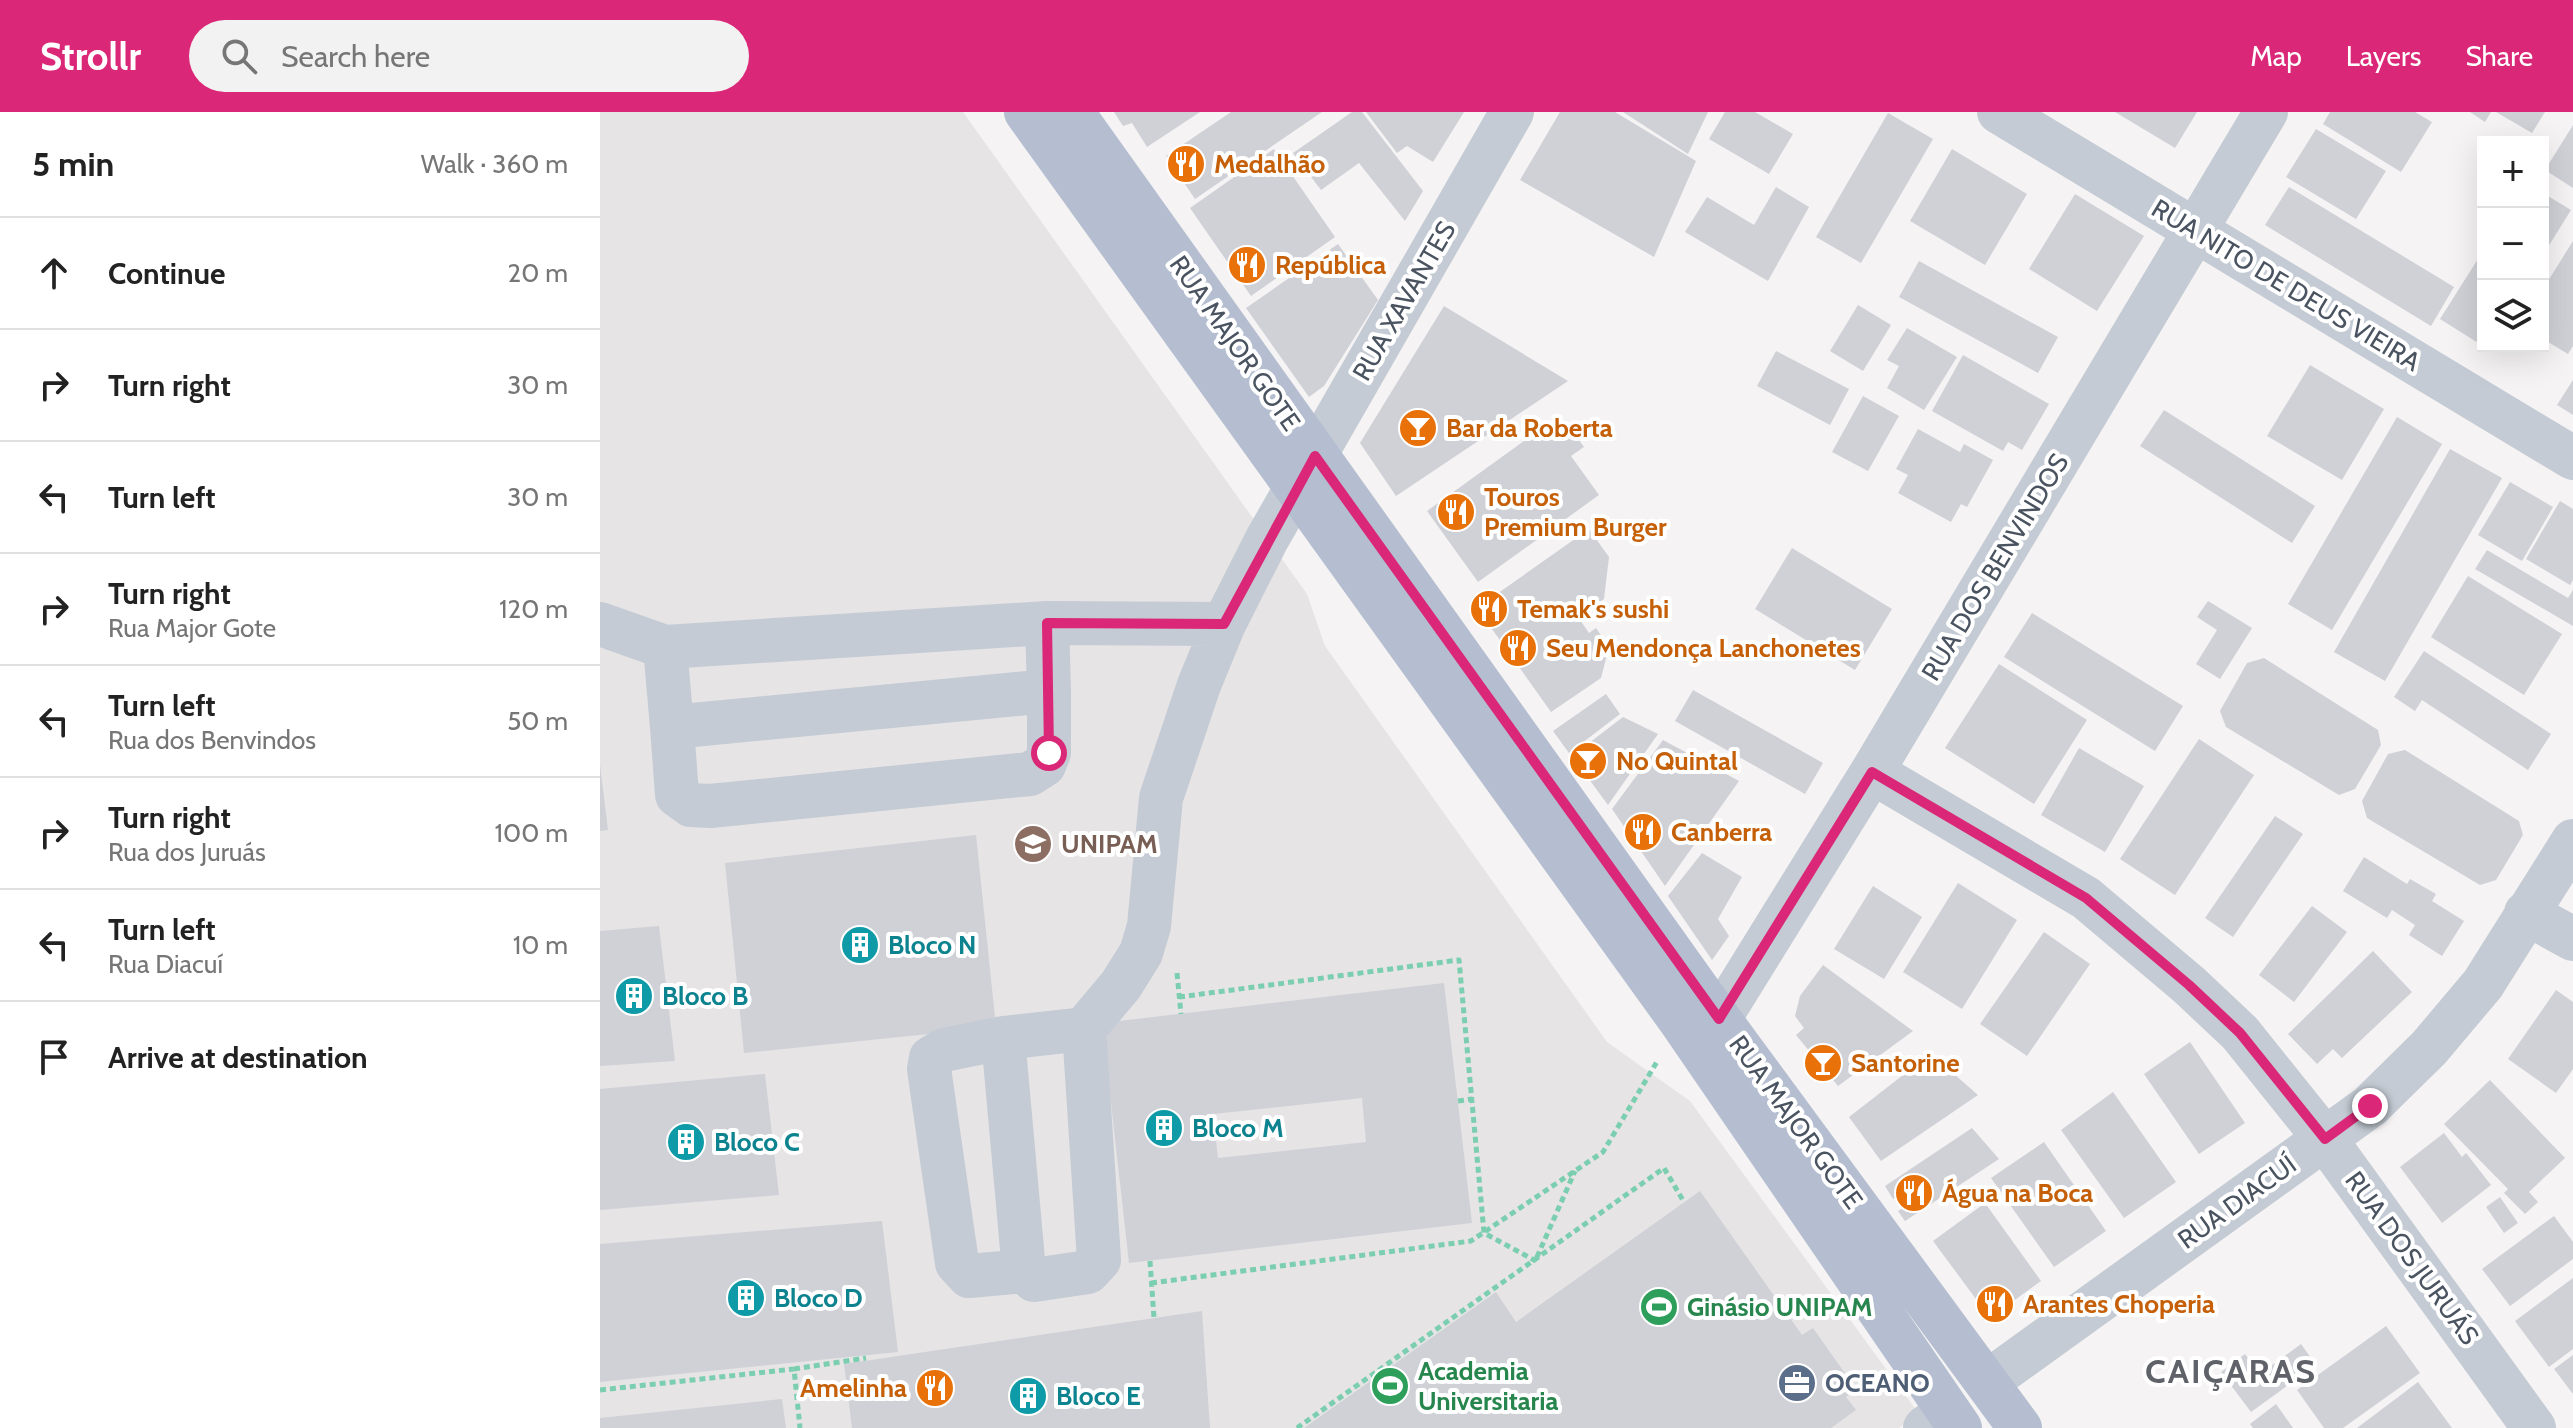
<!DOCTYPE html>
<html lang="en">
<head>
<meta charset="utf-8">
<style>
  body { margin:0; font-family:Cabin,sans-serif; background:#f2f2f2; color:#222 }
  .controls { position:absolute; right:24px; top:24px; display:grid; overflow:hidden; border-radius:0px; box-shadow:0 8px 32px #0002 }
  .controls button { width:72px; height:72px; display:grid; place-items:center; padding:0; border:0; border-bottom:2px solid #e0e0e0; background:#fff; color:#222; font:40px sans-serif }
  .stop { position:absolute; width:24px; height:24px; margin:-18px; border:6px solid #db2777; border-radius:50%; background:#fff }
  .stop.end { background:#db2777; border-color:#fff; box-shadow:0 2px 8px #0008 }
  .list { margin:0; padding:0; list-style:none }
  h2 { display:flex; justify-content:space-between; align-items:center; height:104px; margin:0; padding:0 32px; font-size:34px }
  h2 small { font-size:26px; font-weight:400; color:#767676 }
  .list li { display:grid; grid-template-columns:52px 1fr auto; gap:24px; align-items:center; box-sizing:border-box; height:112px; padding:0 32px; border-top:2px solid #e0e0e0 }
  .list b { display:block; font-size:30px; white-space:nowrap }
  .list p { margin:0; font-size:26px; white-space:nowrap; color:#767676 }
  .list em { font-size:26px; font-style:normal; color:#767676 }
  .icon { flex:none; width:44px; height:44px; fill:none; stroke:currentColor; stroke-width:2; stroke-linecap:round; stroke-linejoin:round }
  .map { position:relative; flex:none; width:1973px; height:1316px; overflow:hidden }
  header { display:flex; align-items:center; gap:48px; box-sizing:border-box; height:112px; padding:0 40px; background:#db2777; color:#fff }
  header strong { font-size:38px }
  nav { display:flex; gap:44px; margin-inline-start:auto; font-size:28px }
  .search { width:560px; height:72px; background:#f2f2f2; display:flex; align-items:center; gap:20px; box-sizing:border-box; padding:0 28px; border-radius:44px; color:#767676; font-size:30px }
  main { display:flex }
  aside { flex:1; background:#fff }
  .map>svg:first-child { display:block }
</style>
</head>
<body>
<header>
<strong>Strollr</strong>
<div class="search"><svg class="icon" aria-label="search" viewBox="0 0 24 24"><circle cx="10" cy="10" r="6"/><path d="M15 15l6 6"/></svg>Search here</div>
<nav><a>Map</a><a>Layers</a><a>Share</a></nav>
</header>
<main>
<aside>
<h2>5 min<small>Walk · 360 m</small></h2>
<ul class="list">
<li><svg class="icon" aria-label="ahead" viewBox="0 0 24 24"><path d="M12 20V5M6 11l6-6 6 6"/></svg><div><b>Continue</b></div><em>20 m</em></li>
<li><svg class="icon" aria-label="right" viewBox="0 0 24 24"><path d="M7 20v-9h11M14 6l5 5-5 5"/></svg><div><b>Turn right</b></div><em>30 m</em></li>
<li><svg class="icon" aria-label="left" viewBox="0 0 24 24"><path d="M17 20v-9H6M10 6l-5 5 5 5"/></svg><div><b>Turn left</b></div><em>30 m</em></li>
<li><svg class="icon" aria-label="right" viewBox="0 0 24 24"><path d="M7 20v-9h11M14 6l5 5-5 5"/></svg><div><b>Turn right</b><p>Rua Major Gote</p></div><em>120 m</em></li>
<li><svg class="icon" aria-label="left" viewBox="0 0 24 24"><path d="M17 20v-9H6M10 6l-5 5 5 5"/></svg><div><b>Turn left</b><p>Rua dos Benvindos</p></div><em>50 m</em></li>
<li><svg class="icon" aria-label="right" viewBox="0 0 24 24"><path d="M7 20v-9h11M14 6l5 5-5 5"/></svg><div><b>Turn right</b><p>Rua dos Juruás</p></div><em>100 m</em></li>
<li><svg class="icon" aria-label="left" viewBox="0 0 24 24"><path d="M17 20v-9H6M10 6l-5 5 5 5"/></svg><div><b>Turn left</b><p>Rua Diacuí</p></div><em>10 m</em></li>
<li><svg class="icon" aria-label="arrive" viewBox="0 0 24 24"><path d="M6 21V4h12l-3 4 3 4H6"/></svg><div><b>Arrive at destination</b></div></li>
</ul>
</aside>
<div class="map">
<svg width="1973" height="1316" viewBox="0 0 1973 1316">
  <rect width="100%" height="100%" fill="#f5f3f3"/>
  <path fill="#e6e4e5" d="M0 0H363L707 482 725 534 1007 930 1090 989 1319 1302 1299 1316H0Z"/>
  <path fill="#cfd1d7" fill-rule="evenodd" d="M514 0H600L547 35 532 11 523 14Z
    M631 0H722L595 87 566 44Z
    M752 0H762L823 79 805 109 759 51 721 78 693 41Z
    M766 0H864L833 50 807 34 797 41Z
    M960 0H1015L1096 49 1054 145 920 68Z
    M1023 0H1108L1088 42Z
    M1125 0H1155L1193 22 1169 62 1109 27Z
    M1515 0H1597L1575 36Z
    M1730 0H1815L1832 10 1801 60 1723 12Z
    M1870 0H1891L1885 10Z
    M1896 0H1945L1932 21Z
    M1288 1 1333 27 1261 151 1216 125Z
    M1973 13V76L1945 58Z
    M1716 17 1786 59 1756 107 1686 65Z
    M674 37 735 125 651 184 590 96Z
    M1352 37 1427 82 1385 153 1310 109Z
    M1176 75 1209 95 1168 169 1085 120 1107 85 1154 113Z
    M1689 75 1854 175 1831 214 1665 113Z
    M1943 81 1971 98 1943 143Z
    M1475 82 1544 124 1497 199 1429 157Z
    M1973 129V234L1968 242 1943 227V177Z
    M738 132 778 188 724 274 709 285 646 196Z
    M1883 139V234L1840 207Z
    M1319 149 1458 225 1438 261 1299 185Z
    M1258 193 1291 213 1263 259 1230 239Z
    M844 194 968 269 796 384 760 331Z
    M1307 216 1357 245 1324 298 1287 276 1299 254 1287 248Z
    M1176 239 1249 277 1230 313 1157 274Z
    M1363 243 1449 292 1422 338 1408 330 1403 339 1332 299Z
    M1710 253 1784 297 1742 368 1667 324Z
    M1973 268V303L1957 293Z
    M1263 284 1299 304 1268 359 1232 340Z
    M1564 298 1715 394 1692 431 1540 334Z
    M1797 305 1842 332 1732 518 1688 492Z
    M953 308 957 314 965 308 984 335 971 344 999 383 878 470 827 399Z
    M1318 317 1360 340 1364 332 1393 348 1367 395 1361 392 1351 410 1298 381 1308 363 1296 357Z
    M1850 337 1902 366 1785 569 1734 540Z
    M1910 370 1953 395 1922 449 1878 423Z
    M1960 389 1973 397V468L1970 473 1926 447Z
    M989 417 1009 445 1004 487 978 505 989 521 996 516 1009 535 1001 566 951 600 877 496Z
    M1192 436 1292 497 1255 558 1155 497Z
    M1887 438 1968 486 1973 478V514L1875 457Z
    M1868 464 1962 522 1924 583 1831 525Z
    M1608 489 1652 516 1620 567 1596 552 1617 518 1597 505Z
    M1432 501 1583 594 1555 639 1404 545Z
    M1824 539 1951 622 1928 658 1822 588 1815 599 1794 585Z
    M1664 546 1778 618 1781 633 1755 677 1739 683 1626 615 1620 599 1647 551Z
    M1399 552 1487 608 1434 692 1345 636Z
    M1093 578 1223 651 1205 682 1075 609Z
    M1006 582 1020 602 969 641 953 619Z
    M1023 605 1058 622 1008 693 972 644Z
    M1599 627 1654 663 1575 783 1520 747Z
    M1063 628 1139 669 1065 774 1012 697Z
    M1479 636 1544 674 1505 740 1441 703Z
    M1805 638 1919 709 1923 723 1896 768 1880 773 1767 706 1762 689 1788 642Z
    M0 653 8 718 0 719Z
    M1675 704 1703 722 1633 825 1605 806Z
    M376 723 396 915 144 941 125 751Z
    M1102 741 1142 765 1118 807 1129 824 1112 848 1068 784Z
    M1764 745 1807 772 1810 767 1836 782 1832 789 1864 809 1842 844 1809 823 1815 813 1792 798 1787 806 1743 779Z
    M1358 771 1417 808 1362 897 1303 860Z
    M1273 774 1322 805 1284 867 1234 837Z
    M1712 794 1747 820 1694 890 1659 863Z
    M59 814 75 949 0 954V819Z
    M1444 820 1490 852 1427 944 1380 912Z
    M1773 839 1812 880 1742 946 1733 937 1717 952 1688 922Z
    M1223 853 1313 919 1238 974 1196 923 1204 916 1195 904 1200 884Z
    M844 871 872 1111 529 1151 502 911ZM762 986 766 1030 618 1046 613 1002Z
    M1956 878 1973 890V957L1956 981 1908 947Z
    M1590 930 1645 1011 1599 1042 1544 962Z
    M1325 946 1338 961 1346 955 1378 983 1281 1049 1249 1005Z
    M165 962 179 1083 0 1098V977Z
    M1890 968 1965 1046 1929 1080 1938 1090 1925 1102 1904 1081 1908 1077 1844 1012Z
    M1513 980 1576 1070 1524 1106 1461 1018Z
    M1372 1016 1399 1047 1305 1109 1298 1099 1306 1094 1298 1084 1293 1087 1285 1074Z
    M1844 1021 1862 1045 1866 1041 1891 1073 1842 1111 1800 1055Z
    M1444 1030 1506 1119 1454 1155 1391 1066Z
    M1100 1079 1202 1223 1213 1216 1256 1277 1246 1285 1256 1298 1231 1316H704L896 1180 916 1210Z
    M1900 1085 1918 1111 1904 1121 1886 1095Z
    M1385 1091 1441 1169 1390 1206 1333 1129Z
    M1954 1104 1973 1130V1147L1910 1194 1882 1157Z
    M282 1109 298 1240 0 1270V1132Z
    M1973 1166V1237L1949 1255 1915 1209Z
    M602 1199 610 1316H252L244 1252Z
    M1786 1214 1820 1261 1743 1316H1724L1697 1278Z
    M1701 1232 1716 1253 1651 1300 1621 1260 1645 1242 1660 1262Z
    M1973 1243V1282L1954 1257Z
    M1818 1270 1852 1316H1757Z
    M182 1287 186 1316H0V1306Z
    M1676 1292 1693 1316H1653L1650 1312Z"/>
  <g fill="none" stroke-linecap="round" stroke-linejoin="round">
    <path stroke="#7cceb1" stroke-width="5" stroke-dasharray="6 4" stroke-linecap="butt" d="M577 861 581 902
      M579 885 859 848 884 1121 936 1149
      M858 989 872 987
      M937 1145 975 1059
      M550 1149 554 1206
      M551 1171 871 1129 1003 1040 1058 948
      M194 1257 266 1246
      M0 1278 194 1257 200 1316
      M697 1316 1064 1056 1084 1090"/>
    <path stroke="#c4cbd4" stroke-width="44" d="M1399 0 1973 346
      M0 512 65 535 447 511 624 512
      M65 535 72 615 449 579 447 511
      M72 615 77 683 91 693 110 694 430 662 444 653 449 641V579
      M1272 660 1486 786 1589 873 1640 921 1725 1027 1934 1316
      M1926 801 1973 827
      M1119 907 1272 660 1666 0
      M484 917 499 1148 488 1160 434 1168 424 1159 403 926 484 917 521 873 541 841 549 814 561 686 599 573 624 512 667 427 912 0
      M403 926 344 938 331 946 329 957 357 1151 369 1164 424 1159
      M1387 1270 1770 994 1829 936 1883 872 1973 729
      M1325 1316 1348 1299"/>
    <path stroke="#b4bed0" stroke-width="44" d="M426 0 1082 911 1360 1316
      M472 0 1119 907 1420 1316"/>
  </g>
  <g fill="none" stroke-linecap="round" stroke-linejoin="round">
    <path stroke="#db2777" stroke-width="10" d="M449 641 447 511 624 512 715 344 1119 907 1272 660 1486 786 1589 873 1640 921 1725 1027 1770 994"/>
  </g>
  <defs>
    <symbol id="restaurant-disc" viewBox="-11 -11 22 22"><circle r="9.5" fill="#e8710a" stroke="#fff"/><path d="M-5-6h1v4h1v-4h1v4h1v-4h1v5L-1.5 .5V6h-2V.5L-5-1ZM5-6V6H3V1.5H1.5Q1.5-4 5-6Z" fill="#fff"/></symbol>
    <symbol id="bar-disc" viewBox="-11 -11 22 22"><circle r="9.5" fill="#e8710a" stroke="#fff"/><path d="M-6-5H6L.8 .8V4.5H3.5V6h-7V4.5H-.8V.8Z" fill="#fff"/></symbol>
    <symbol id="university-disc" viewBox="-11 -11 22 22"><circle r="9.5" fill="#8d6e63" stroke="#fff"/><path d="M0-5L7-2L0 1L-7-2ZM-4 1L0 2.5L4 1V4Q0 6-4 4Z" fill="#fff"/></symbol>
    <symbol id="building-disc" viewBox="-11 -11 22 22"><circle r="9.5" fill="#0f9aa8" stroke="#fff"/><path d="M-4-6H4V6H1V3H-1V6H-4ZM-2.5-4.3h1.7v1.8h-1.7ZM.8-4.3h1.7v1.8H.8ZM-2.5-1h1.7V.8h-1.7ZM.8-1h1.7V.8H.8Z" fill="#fff"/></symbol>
    <symbol id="stadium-disc" viewBox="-11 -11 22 22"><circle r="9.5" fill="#2e9e5b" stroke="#fff"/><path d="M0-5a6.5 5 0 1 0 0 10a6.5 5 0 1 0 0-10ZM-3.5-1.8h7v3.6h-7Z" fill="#fff"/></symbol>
    <symbol id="office-disc" viewBox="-11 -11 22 22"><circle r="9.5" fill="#5c6f8a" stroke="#fff"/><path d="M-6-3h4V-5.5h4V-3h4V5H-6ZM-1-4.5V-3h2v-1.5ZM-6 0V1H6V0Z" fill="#fff"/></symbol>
  </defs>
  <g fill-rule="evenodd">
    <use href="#restaurant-disc" x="564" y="30" width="44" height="44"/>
    <use href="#restaurant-disc" x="625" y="131" width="44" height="44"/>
    <use href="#bar-disc" x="796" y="294" width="44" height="44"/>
    <use href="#restaurant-disc" x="834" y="378" width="44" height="44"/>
    <use href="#restaurant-disc" x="867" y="475" width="44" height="44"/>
    <use href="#restaurant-disc" x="896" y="514" width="44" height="44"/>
    <use href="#bar-disc" x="966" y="627" width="44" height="44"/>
    <use href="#restaurant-disc" x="1021" y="698" width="44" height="44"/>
    <use href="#university-disc" x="411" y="710" width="44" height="44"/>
    <use href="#building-disc" x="238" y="811" width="44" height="44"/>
    <use href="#building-disc" x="12" y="862" width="44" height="44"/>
    <use href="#bar-disc" x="1201" y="929" width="44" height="44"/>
    <use href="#building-disc" x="542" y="994" width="44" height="44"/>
    <use href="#building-disc" x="64" y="1008" width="44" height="44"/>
    <use href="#restaurant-disc" x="1292" y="1059" width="44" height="44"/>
    <use href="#building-disc" x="124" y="1164" width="44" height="44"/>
    <use href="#restaurant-disc" x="1373" y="1170" width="44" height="44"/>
    <use href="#stadium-disc" x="1037" y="1173" width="44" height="44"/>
    <use href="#office-disc" x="1175" y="1249" width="44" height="44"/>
    <use href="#stadium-disc" x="768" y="1252" width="44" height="44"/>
    <use href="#restaurant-disc" x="313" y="1254" width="44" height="44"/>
    <use href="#building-disc" x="406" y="1262" width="44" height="44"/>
  </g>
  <g text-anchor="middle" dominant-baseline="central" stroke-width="8" stroke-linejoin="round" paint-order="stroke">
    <g font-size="26" font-weight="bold" fill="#c56008" stroke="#fff" text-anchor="start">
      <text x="614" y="52">Medalhão</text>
      <text x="675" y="153">República</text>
      <text x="846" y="316">Bar da Roberta</text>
      <text x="884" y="385">Touros<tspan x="884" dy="30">Premium Burger</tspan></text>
      <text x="917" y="497">Temak's sushi</text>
      <text x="946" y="536">Seu Mendonça Lanchonetes</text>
      <text x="1016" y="649">No Quintal</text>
      <text x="1071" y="720">Canberra</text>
      <text x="1251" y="951">Santorine</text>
      <text x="1342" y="1081">Água na Boca</text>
      <text x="1423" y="1192">Arantes Choperia</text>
      <text x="307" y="1276" text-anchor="end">Amelinha</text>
    </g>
    <g font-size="26" fill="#4a5360" stroke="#fff">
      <text transform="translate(1686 173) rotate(31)">RUA NITO DE DEUS VIEIRA</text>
      <text transform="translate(804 189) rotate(-60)">RUA XAVANTES</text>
      <text transform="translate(635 231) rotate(55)">RUA MAJOR GOTE</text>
      <text transform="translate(1395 455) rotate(-59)">RUA DOS BENVINDOS</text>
      <text transform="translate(1196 1010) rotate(54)">RUA MAJOR GOTE</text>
      <text transform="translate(1637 1090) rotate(-36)">RUA DIACUÍ</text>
      <text transform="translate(1812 1146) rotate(54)">RUA DOS JURUÁS</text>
    </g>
    <g font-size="26" font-weight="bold" fill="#785e54" stroke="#fff" text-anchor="start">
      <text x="461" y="732">UNIPAM</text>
    </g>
    <g font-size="26" font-weight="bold" fill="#0d838f" stroke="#fff" text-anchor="start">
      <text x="288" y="833">Bloco N</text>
      <text x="62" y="884">Bloco B</text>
      <text x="592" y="1016">Bloco M</text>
      <text x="114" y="1030">Bloco C</text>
      <text x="174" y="1186">Bloco D</text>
      <text x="456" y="1284">Bloco E</text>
    </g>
    <g font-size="26" font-weight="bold" fill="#27864d" stroke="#fff" text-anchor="start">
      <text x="1087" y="1195">Ginásio UNIPAM</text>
      <text x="818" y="1259">Academia<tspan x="818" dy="30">Universitaria</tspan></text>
    </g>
    <g font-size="26" font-weight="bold" fill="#4e5e75" stroke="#fff" text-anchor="start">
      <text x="1225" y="1271">OCEANO</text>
    </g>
    <g font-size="34" font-weight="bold" letter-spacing="2" fill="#5f6268" stroke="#fff">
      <text x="1631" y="1259">CAIÇARAS</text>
    </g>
  </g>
</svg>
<div class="controls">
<button>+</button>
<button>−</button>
<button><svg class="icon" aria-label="layers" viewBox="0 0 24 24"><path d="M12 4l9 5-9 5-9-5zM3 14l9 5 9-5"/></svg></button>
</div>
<div class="stop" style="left:449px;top:641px"></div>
<div class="stop end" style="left:1770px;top:994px"></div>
</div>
</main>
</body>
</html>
